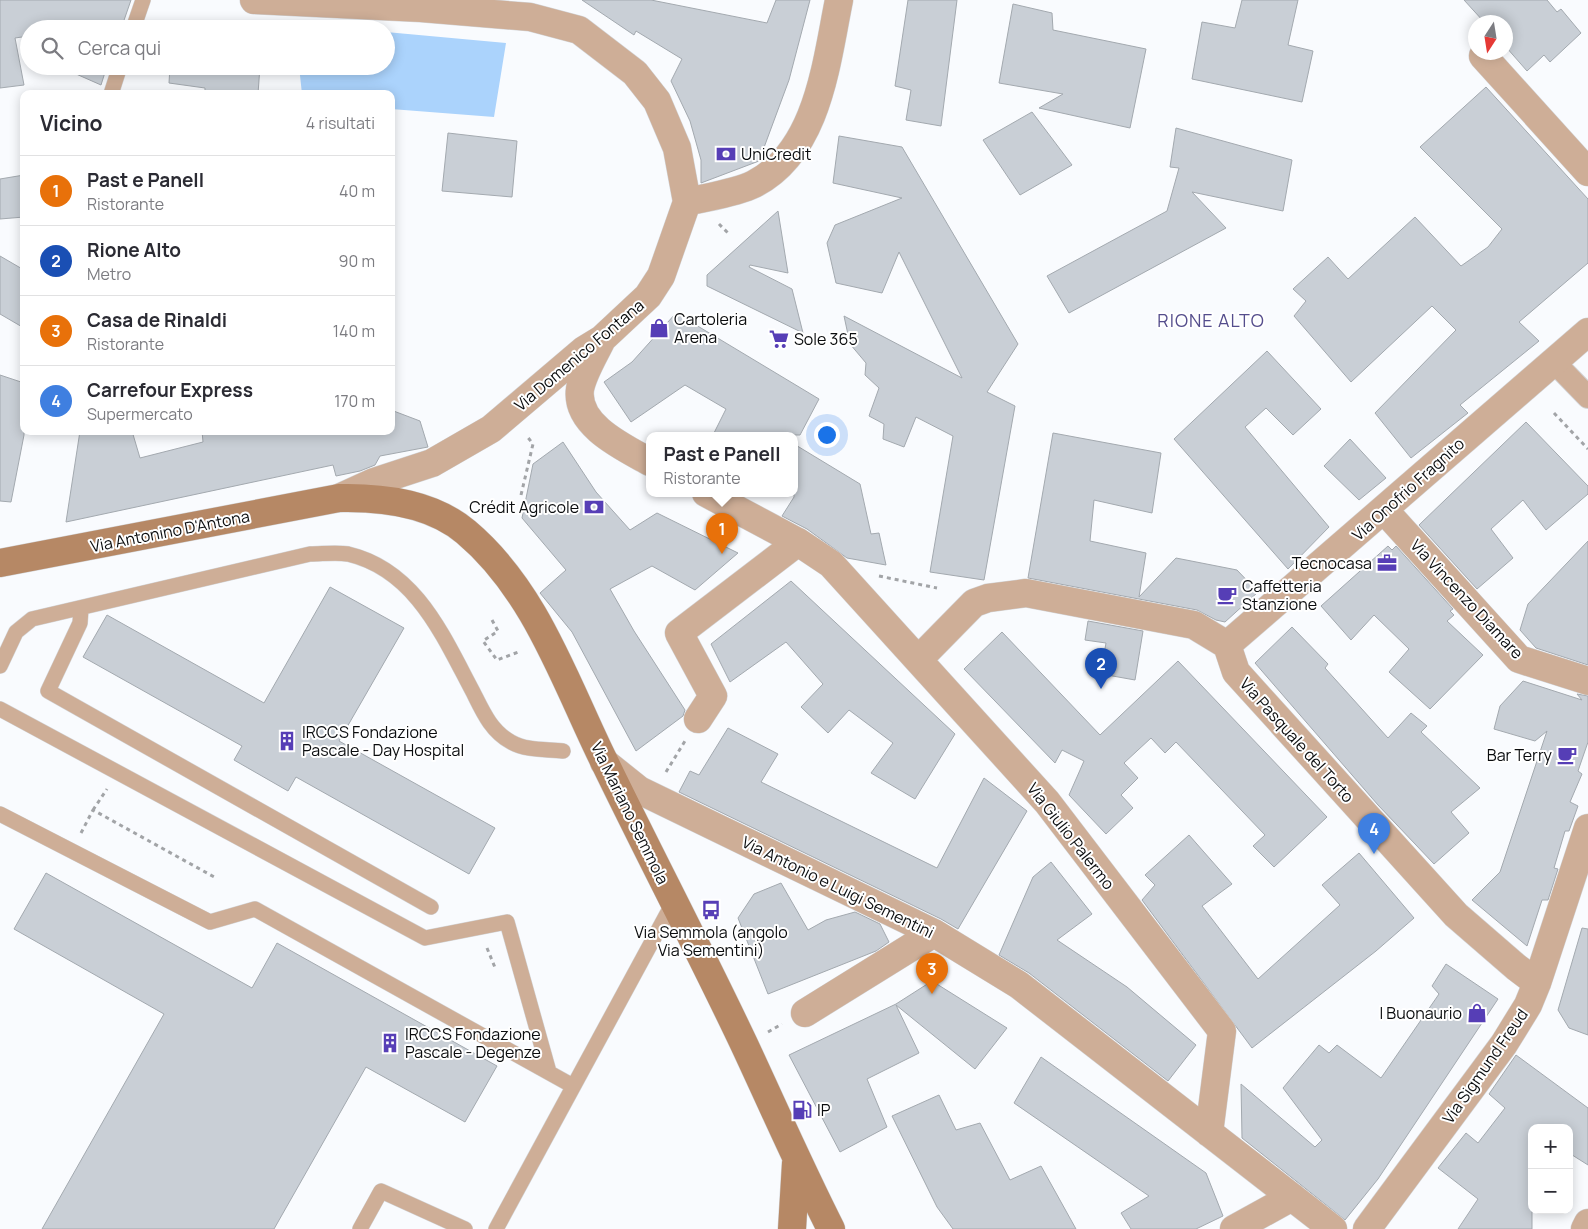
<!DOCTYPE html>
<html lang="it">
<head>
<meta charset="utf-8">
<style>
  body { margin:0; font-family:Manrope,sans-serif; background:#f7f7f7; color:#2b2b33 }
  .controls { position:absolute; right:15px; bottom:15px; display:grid; overflow:hidden; border-radius:10px; box-shadow:0 2px 12px #0003 }
  .controls button { width:45px; height:45px; display:grid; place-items:center; padding:0; border:0; border-bottom:1px solid #e1e1e2; background:#fff; color:#2b2b33; font:25px sans-serif }
  .compass { position:absolute; left:1468px; top:15px; width:45px; height:45px; border-radius:50%; background:#fff; box-shadow:0 2px 12px #0003; rotate:192deg }
  .you { position:absolute; left:826px; top:434px; width:18px; height:18px; margin:-12px; border:4px solid #fff; border-radius:50%; background:#1a73e8; box-shadow:0 0 0 8px #1a73e833 }
  .badge { display:grid; place-items:center; width:32px; height:32px; border-radius:50%; background:#1a73e8; color:#fff; font-size:16px; font-weight:700 }
  .pin { position:absolute; translate:-50% -41px; filter:drop-shadow(0 1px 2px #0008) }
  .pin::after { content:''; position:absolute; top:26px; width:18px; height:15px; background:inherit; clip-path:polygon(0 0,100% 0,50% 100%) }
  .popup { position:absolute; left:646px; top:432px; width:152px; height:65px; box-sizing:border-box; display:grid; place-content:center; border-radius:10px; background:#fff; filter:drop-shadow(0 1px 4px #0005); font-size:16px; white-space:nowrap; color:#7c7c81 }
  .popup b { font-size:19px; color:#2b2b33 }
  .popup::after { content:''; position:absolute; left:50%; top:100%; margin-left:-10px; border:10px solid transparent; border-top-color:#fff }
  .list { margin:0; padding:0; list-style:none }
  h2 { display:flex; justify-content:space-between; align-items:center; height:65px; margin:0; padding:0 20px; font-size:21px }
  h2 small { font-size:16px; font-weight:400; color:#7c7c81 }
  .list li { display:grid; grid-template-columns:32px 1fr auto; gap:15px; align-items:center; box-sizing:border-box; height:70px; padding:0 20px; border-top:1px solid #e1e1e2 }
  .list b { display:block; font-size:19px; white-space:nowrap }
  .list p { margin:0; font-size:16px; white-space:nowrap; color:#7c7c81 }
  .list em { font-size:16px; font-style:normal; color:#7c7c81 }
  .icon { flex:none; width:28px; height:28px; fill:none; stroke:currentColor; stroke-width:2; stroke-linecap:round; stroke-linejoin:round }
  .map { position:relative; flex:none; width:1588px; height:1229px; overflow:hidden }
  .search { position:absolute; background:#fff; box-shadow:0 2px 12px #0003; left:20px; top:20px; width:375px; height:55px; display:flex; align-items:center; gap:12px; box-sizing:border-box; padding:0 18px; border-radius:28px; color:#7c7c81; font-size:19px }
  .panel { position:absolute; background:#fff; box-shadow:0 2px 12px #0003; left:20px; top:90px; width:375px; height:345px; border-radius:10px }
  .map>svg:first-child { display:block }
</style>
</head>
<body>
<div class="map">
<svg width="1588" height="1229" viewBox="0 0 1588 1229">
  <rect width="100%" height="100%" fill="#f9fbfe"/>
  <path fill="#abd3fc" d="M386 32 506 43 494 117 391 109V94H302L299 66H386Z"/>
  <path fill="#c9cfd6" stroke="#a3a9af" d="M0 0H131L121 29H29V36L15 38 24 85 0 88Z
    M582 0H651L767 23 776 0H810L789 80 759 161 701 183V160L690 121 671 81 682 59 636 31 634 35Z
    M908 0H957L941 126 906 120 911 90 895 86Z
    M1242 0H1298L1288 45 1313 51 1302 102 1192 79 1202 22 1235 28Z
    M1464 0H1547L1557 12 1561 9 1581 33 1550 62 1544 55 1527 71 1506 47V22H1484Z
    M1013 4 1052 13 1053 30 1146 49 1130 128 1039 108 1063 94 999 83Z
    M174 21 258 29H173Z
    M58 66H107L101 85Z
    M170 66H260L258 94H205V88L169 83Z
    M1486 87 1588 199V263L1519 322 1539 341 1460 405 1468 413 1411 458 1375 413 1456 330 1432 306 1351 382 1294 316 1306 301 1293 289 1328 257 1348 279 1415 217 1461 266 1488 247 1502 229 1420 147Z
    M1032 112 1072 165 1020 195 983 140Z
    M1176 128 1292 160 1283 211 1192 192 1226 228 1069 313 1047 276 1167 211 1179 168 1170 167Z
    M448 133 517 141 512 197 442 191Z
    M839 136 902 147 1018 344 987 392 1015 406 984 580 930 572 953 436 916 417 904 447 883 439 884 424 869 416 879 388 865 375 866 363 850 344 844 316 962 378 899 252 882 293 836 283 827 243 835 225 902 198 833 183Z
    M24 175V217L0 219V179Z
    M778 211 788 273 750 265 749 267 792 289 803 333 707 286V275Z
    M0 256 24 270V328L0 314Z
    M676 313 819 399 800 435H713L726 409 685 385 631 422 604 382 632 362Z
    M1267 351 1321 409 1293 435 1266 408 1245 427 1329 527 1288 569 1174 439Z
    M0 375 24 383V435L11 502 0 501Z
    M391 410 420 421 428 447 380 456 375 465 360 471 336 476 333 465 66 522 80 431H132L140 458 203 442 202 431H391Z
    M1526 422 1588 486V494L1546 530 1523 500 1491 529 1513 558 1477 589 1419 525Z
    M1053 433 1161 453 1152 513 1094 500 1090 541 1146 553 1139 597 1176 558 1237 570 1258 592 1225 622 1216 620 1197 610 1028 578Z
    M1350 439 1386 478 1359 500 1324 466Z
    M563 442 596 492 630 530 657 513 738 553 695 590 652 566 610 589 634 631 685 710 683 716 636 751 572 632 540 593 566 570 522 518 533 464Z
    M794 444 860 484 871 534 879 533 886 565 847 558 807 529 782 516 794 497Z
    M1588 541V665L1536 648 1520 630 1528 604Z
    M1388 546 1392 550 1396 546 1453 609 1450 611 1454 615 1447 621 1483 655 1430 709 1389 672 1409 649 1374 615 1351 640 1321 606Z
    M791 581 955 734 915 799 871 773 893 743 849 710 828 733 801 707 823 684 786 642 730 682 711 644Z
    M330 587 404 628 339 741 495 828 469 874 296 777 288 791 234 760 242 746 83 657 107 615 264 703Z
    M1088 621 1143 631 1135 680 1107 675 1109 661 1103 660 1106 643 1085 640Z
    M1292 627 1328 664 1325 668 1388 738 1411 713 1427 726 1421 732 1480 788 1451 812 1469 833 1434 864 1378 805 1255 663Z
    M1002 632 1100 735 1178 661 1327 817 1274 867 1253 846 1265 835 1176 742 1165 753 1151 738 1124 763 1138 778 1121 795 1133 808 1106 834 1069 795 1084 761 1062 750 1055 763 964 669Z
    M1523 681 1582 700 1577 694 1588 696V742L1578 771 1582 774 1570 802 1578 806 1569 831H1565L1554 868 1558 869 1548 900H1542L1527 946 1472 900 1500 872 1547 731 1535 741 1494 729 1500 706Z
    M728 728 778 754 761 782 937 868 984 778 1027 811 958 929 941 919 679 792 690 771 699 775Z
    M1189 835 1232 884 1202 906 1258 979 1340 905 1322 885 1359 853 1414 918 1376 951 1252 1048 1142 900 1155 885 1145 875Z
    M1051 862 1092 914 1057 940 1127 987 1196 1045 1168 1081 1029 973 999 955 1033 877Z
    M46 873 252 988 277 943 497 1066 465 1122 366 1067 274 1229H42L164 1014 14 929Z
    M781 883 808 930 826 920 855 912 880 924 889 942 876 951 768 994 738 918 754 894Z
    M1582 928 1588 929V1035L1569 1028 1558 1010Z
    M1446 964 1498 999 1378 1179 1345 1220 1242 1138 1241 1084 1315 1147 1322 1140 1283 1088 1319 1045 1329 1053 1337 1045 1381 1078 1439 994 1432 986Z
    M932 981 1007 1028 975 1069 896 1005 919 1053 867 1079 887 1127 840 1152 789 1055 896 1004Z
    M1516 1055 1588 1108V1165L1569 1153V1128H1532V1229H1458L1478 1199 1438 1168 1466 1133 1478 1143 1505 1108 1489 1094Z
    M1041 1057 1206 1173 1223 1216 1196 1229H1131L1121 1213 1149 1196 1014 1103Z
    M939 1095 956 1130 980 1123 1010 1180 1041 1166 1076 1229H953L937 1207 892 1116Z"/>
  <g fill="none" stroke-linecap="round" stroke-linejoin="round">
    <defs>
      <path id="service" d="M133 29 143 0
        M111 94 120 66
        M81 609 80 623 48 691 431 907
        M0 666 16 632 32 619 310 554C322 554 336 552 348 554 416 570 443 636 473 692 483 712 491 731 511 742 527 751 546 749 563 751
        M0 709 425 938 507 922 549 1072
        M0 814 210 922 255 909 573 1086
        M360 1229 381 1191 465 1229
        M496 1229 674 901"/>
      <path id="pedestrian" d="M1555 363 1588 397"/>
      <path id="minor" d="M254 0 421 8 530 17 579 30 635 73 657 101 677 148 687 202 661 276 648 296 602 339 584 350 491 429 432 463 374 482 339 498
        M1483 56 1588 172
        M687 202C707 197 736 193 754 184 818 151 826 64 839 0
        M602 339C595 354 583 373 580 389 575 425 623 447 650 462
        M706 493 798 542 831 564 1047 802 1222 1031 1209 1133
        M1385 511 1519 659 1588 681
        M1227 645 1588 332
        M918 660 974 603 988 598 1026 593 1194 625 1227 645 1236 672 1456 915 1516 967 1537 983
        M698 719 713 696 679 633 798 542
        M604 762 639 790 934 933 1019 985 1333 1229
        M805 1013 934 933
        M1234 1229 1292 1197
        M1367 1229 1504 1044 1528 1005 1537 983 1588 828
        M1585 1229 1588 1223"/>
      <path id="secondary" d="M0 563 339 498C383 497 432 503 466 532 536 591 565 682 604 761 650 856 699 949 744 1044 773 1106 800 1168 831 1229
        M792 1229 796 1163"/>
    </defs>
    <use href="#service" stroke="#d3d5d8" stroke-width="16"/>
    <use href="#pedestrian" stroke="#d3d5d8" stroke-width="24"/>
    <use href="#minor" stroke="#d3d5d8" stroke-width="29"/>
    <use href="#secondary" stroke="#d3d5d8" stroke-width="29"/>
    <path stroke="#a2a4a7" stroke-width="3" stroke-dasharray="4 4" stroke-linecap="butt" d="M719 224 729 234
      M1554 413 1588 449
      M521 495 533 444 526 435
      M879 576 937 588
      M492 620 498 631 483 641 497 660 521 651
      M666 772 685 741
      M93 810 107 789
      M81 833 93 810 216 878
      M487 948 496 970
      M768 1032 782 1024"/>
    <use href="#service" stroke="#ceae97" stroke-width="15"/>
    <use href="#pedestrian" stroke="#ceae97" stroke-width="22"/>
    <use href="#minor" stroke="#ceae97" stroke-width="28"/>
    <use href="#secondary" stroke="#b68865" stroke-width="28"/>
  </g>
  <defs>
    <symbol id="bank-bare" viewBox="-9 -9 18 18"><path d="M-6-4H6V4H-6ZM0-2.3a2.3 2.3 0 1 0 0 4.6a2.3 2.3 0 1 0 0-4.6Z" fill="#563eb6" stroke="#fff" stroke-width="2.5" paint-order="stroke"/></symbol>
    <symbol id="shop-bare" viewBox="-9 -9 18 18"><path d="M-5-2.5h2.3a2.7 3.5 0 0 1 5.4 0H5L5.5 6h-11ZM-1.5-2.5h3a1.5 2.3 0 0 0-3 0Z" fill="#563eb6" stroke="#fff" stroke-width="2.5" paint-order="stroke"/></symbol>
    <symbol id="supermarket-bare" viewBox="-9 -9 18 18"><path d="M-6-5.5h2.5l.6 2H6L4.5 2H-2.5L-4.4-4H-6ZM-1.5 3.2a1.3 1.3 0 1 0 .1 0ZM3 3.2a1.3 1.3 0 1 0 .1 0Z" fill="#563eb6" stroke="#fff" stroke-width="2.5" paint-order="stroke"/></symbol>
    <symbol id="office-bare" viewBox="-9 -9 18 18"><path d="M-6-3h4V-5.5h4V-3h4V5H-6ZM-1-4.5V-3h2v-1.5ZM-6 0V1H6V0Z" fill="#563eb6" stroke="#fff" stroke-width="2.5" paint-order="stroke"/></symbol>
    <symbol id="cafe-bare" viewBox="-9 -9 18 18"><path d="M-5.5-4.5H6V0H3Q3 3.5 0 3.5H-2.5Q-5.5 3.5-5.5 0ZM3-3.2v2h1.7v-2ZM-6 4.5H4V6H-6Z" fill="#563eb6" stroke="#fff" stroke-width="2.5" paint-order="stroke"/></symbol>
    <symbol id="building-bare" viewBox="-9 -9 18 18"><path d="M-4-6H4V6H1V3H-1V6H-4ZM-2.5-4.3h1.7v1.8h-1.7ZM.8-4.3h1.7v1.8H.8ZM-2.5-1h1.7V.8h-1.7ZM.8-1h1.7V.8H.8Z" fill="#563eb6" stroke="#fff" stroke-width="2.5" paint-order="stroke"/></symbol>
    <symbol id="bus-bare" viewBox="-9 -9 18 18"><path d="M-5-6H5V4H4V6H2V4H-2V6H-4V4H-5ZM-3.5-4V0h7V-4ZM-3.5 1.2v1.5H-2V1.2ZM2 1.2v1.5H3.5V1.2Z" fill="#563eb6" stroke="#fff" stroke-width="2.5" paint-order="stroke"/></symbol>
    <symbol id="fuel-bare" viewBox="-9 -9 18 18"><path d="M-5.5-6h7V0h2V4h1.3V-2.5L3-4.5l.8-.8L6-3V5H2.5V1h-1V6h-7ZM-4.2-4.7v3.2H.2V-4.7Z" fill="#563eb6" stroke="#fff" stroke-width="2.5" paint-order="stroke"/></symbol>
  </defs>
  <g fill-rule="evenodd">
    <use href="#bank-bare" x="712" y="140" width="28" height="28"/>
    <use href="#shop-bare" x="645" y="314" width="28" height="28"/>
    <use href="#supermarket-bare" x="765" y="325" width="28" height="28"/>
    <use href="#bank-bare" x="580" y="493" width="28" height="28"/>
    <use href="#office-bare" x="1373" y="549" width="28" height="28"/>
    <use href="#cafe-bare" x="1213" y="581" width="28" height="28"/>
    <use href="#building-bare" x="273" y="727" width="28" height="28"/>
    <use href="#cafe-bare" x="1553" y="741" width="28" height="28"/>
    <use href="#bus-bare" x="697" y="896" width="28" height="28"/>
    <use href="#shop-bare" x="1463" y="999" width="28" height="28"/>
    <use href="#building-bare" x="376" y="1029" width="28" height="28"/>
    <use href="#fuel-bare" x="788" y="1096" width="28" height="28"/>
  </g>
  <g text-anchor="middle" dominant-baseline="central" stroke-width="4" stroke-linejoin="round" paint-order="stroke">
    <g font-size="16" fill="#0a0c0e" stroke="#fff" text-anchor="start">
      <text x="741" y="154">UniCredit</text>
      <text x="674" y="319">Cartoleria<tspan x="674" dy="18">Arena</tspan></text>
      <text x="794" y="339">Sole 365</text>
      <text x="579" y="507" text-anchor="end">Crédit Agricole</text>
      <text x="1372" y="563" text-anchor="end">Tecnocasa</text>
      <text x="1242" y="586">Caffetteria<tspan x="1242" dy="18">Stanzione</tspan></text>
      <text x="302" y="732">IRCCS Fondazione<tspan x="302" dy="18">Pascale - Day Hospital</tspan></text>
      <text x="1552" y="755" text-anchor="end">Bar Terry</text>
      <text x="711" y="932" text-anchor="middle">Via Semmola (angolo<tspan x="711" dy="18">Via Sementini)</tspan></text>
      <text x="1462" y="1013" text-anchor="end">I Buonaurio</text>
      <text x="405" y="1034">IRCCS Fondazione<tspan x="405" dy="18">Pascale - Degenze</tspan></text>
      <text x="817" y="1110">IP</text>
    </g>
    <g font-size="16" fill="#0a0c0e" stroke="#fff">
      <text transform="translate(579 355) rotate(-40)">Via Domenico Fontana</text>
      <text transform="translate(1408 489) rotate(-42)">Via Onofrio Fragnito</text>
      <text transform="translate(170 531) rotate(-11)">Via Antonino D'Antona</text>
      <text transform="translate(1467 599) rotate(47)">Via Vincenzo Diamare</text>
      <text transform="translate(1297 740) rotate(48)">Via Pasquale del Torto</text>
      <text transform="translate(630 813) rotate(64)">Via Mariano Semmola</text>
      <text transform="translate(1071 836) rotate(52)">Via Giulio Palermo</text>
      <text transform="translate(838 887) rotate(26)">Via Antonio e Luigi Sementini</text>
      <text transform="translate(1485 1066) rotate(-55)">Via Sigmund Freud</text>
    </g>
    <g font-size="18" letter-spacing="1" fill="#544d8c" stroke="#fff">
      <text x="1211" y="320">RIONE ALTO</text>
    </g>
  </g>
</svg>
<div class="controls">
<button>+</button>
<button>−</button>
</div>
<svg class="compass" viewBox="-18 -18 36 36"><path d="M0-13l5 13h-10z" fill="#e53935"/><path d="M0 13l5-13h-10z" fill="#7c7c81"/></svg>
<div class="you"></div>
<div class="pin badge" style="left:722px;top:554px;background:#e8710a">1</div>
<div class="popup"><b>Past e Panell</b>Ristorante</div>
<div class="pin badge" style="left:1101px;top:689px;background:#1a4fb4">2</div>
<div class="pin badge" style="left:932px;top:994px;background:#e8710a">3</div>
<div class="pin badge" style="left:1374px;top:854px;background:#3f7fe0">4</div>
<div class="search"><svg class="icon" aria-label="search" viewBox="0 0 24 24"><circle cx="10" cy="10" r="6"/><path d="M15 15l6 6"/></svg>Cerca qui</div>
<section class="panel">
<h2>Vicino<small>4 risultati</small></h2>
<ul class="list">
<li><span class="badge" style="background:#e8710a">1</span><div><b>Past e Panell</b><p>Ristorante</p></div><em>40 m</em></li>
<li><span class="badge" style="background:#1a4fb4">2</span><div><b>Rione Alto</b><p>Metro</p></div><em>90 m</em></li>
<li><span class="badge" style="background:#e8710a">3</span><div><b>Casa de Rinaldi</b><p>Ristorante</p></div><em>140 m</em></li>
<li><span class="badge" style="background:#3f7fe0">4</span><div><b>Carrefour Express</b><p>Supermercato</p></div><em>170 m</em></li>
</ul>
</section>
</div>
</body>
</html>
